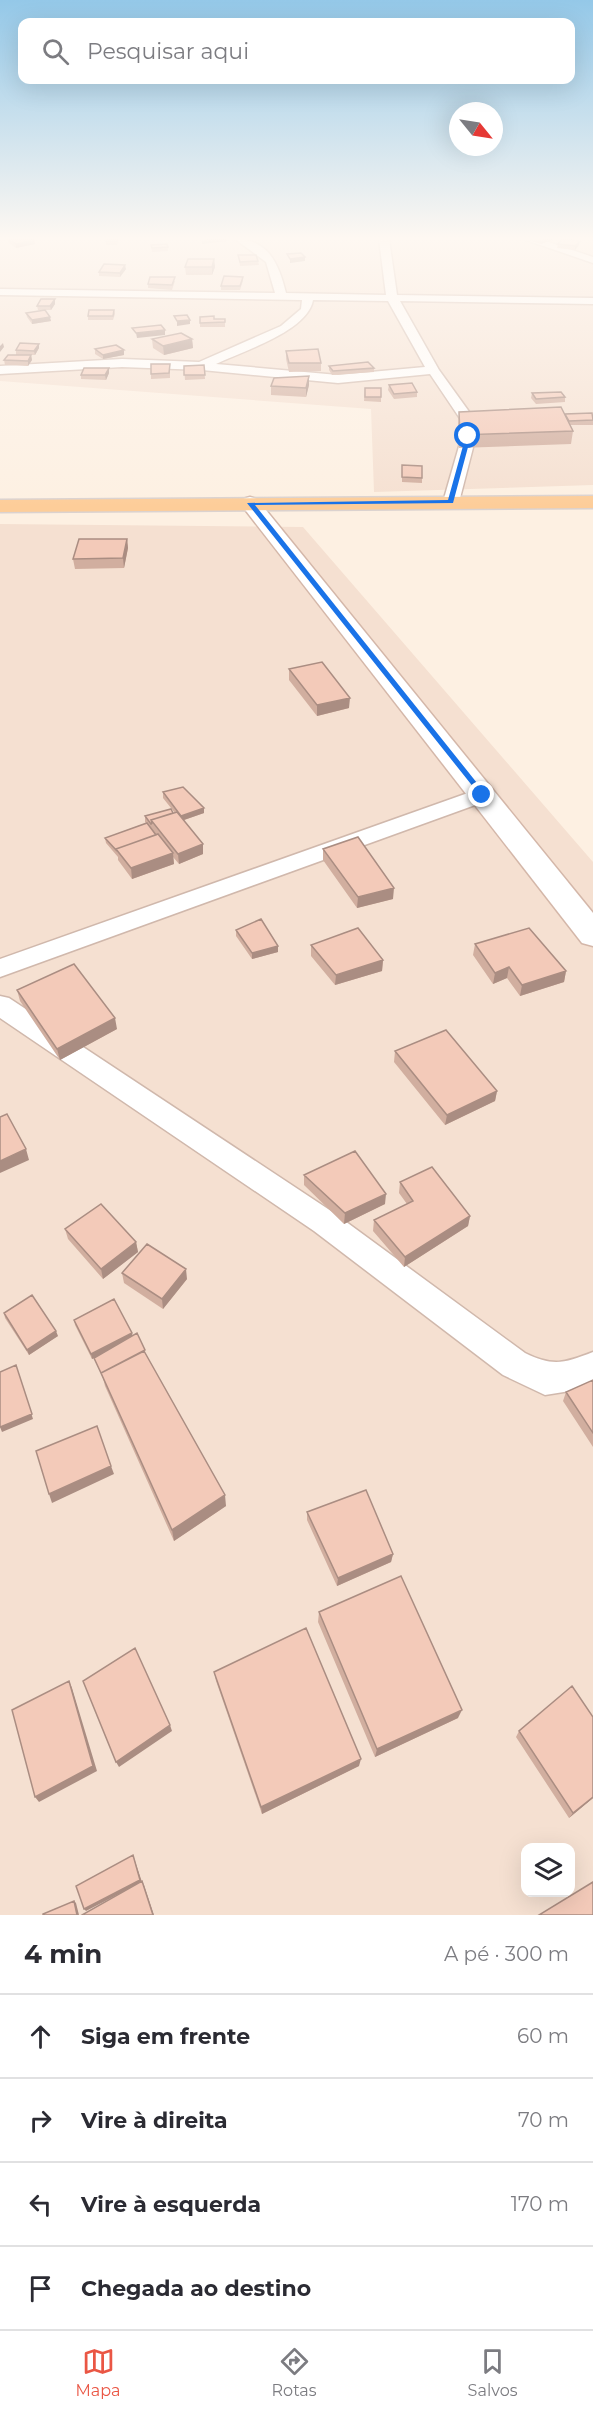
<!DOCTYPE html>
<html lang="pt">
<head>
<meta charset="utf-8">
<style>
  body { margin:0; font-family:Montserrat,sans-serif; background:#f2f2f3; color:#2b2b33 }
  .controls { position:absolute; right:18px; bottom:18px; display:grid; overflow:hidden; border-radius:12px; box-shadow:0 6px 24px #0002 }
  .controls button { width:54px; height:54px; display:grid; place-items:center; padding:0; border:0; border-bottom:2px solid #e1e1e2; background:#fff; color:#2b2b33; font:30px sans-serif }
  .compass { position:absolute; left:449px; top:102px; width:54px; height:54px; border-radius:50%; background:#fff; box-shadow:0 6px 24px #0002; rotate:120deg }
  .stop { position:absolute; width:18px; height:18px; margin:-14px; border:4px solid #1a73e8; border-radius:50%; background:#fff }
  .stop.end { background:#1a73e8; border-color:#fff; box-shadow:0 2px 6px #0008 }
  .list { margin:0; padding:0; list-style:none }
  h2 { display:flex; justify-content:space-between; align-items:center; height:78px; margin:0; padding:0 24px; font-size:26px }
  h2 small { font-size:20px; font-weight:400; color:#7c7c81 }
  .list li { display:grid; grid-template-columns:39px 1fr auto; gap:18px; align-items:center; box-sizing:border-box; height:84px; padding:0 24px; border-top:2px solid #e1e1e2 }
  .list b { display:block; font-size:22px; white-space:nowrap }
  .list em { font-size:20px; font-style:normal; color:#7c7c81 }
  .icon { flex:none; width:33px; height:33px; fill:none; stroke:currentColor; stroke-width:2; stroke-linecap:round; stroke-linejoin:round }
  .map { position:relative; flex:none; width:593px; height:1915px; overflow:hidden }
  .search { position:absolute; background:#fff; box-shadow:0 6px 24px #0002; left:18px; right:18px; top:18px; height:66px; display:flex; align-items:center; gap:15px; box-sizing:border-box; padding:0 21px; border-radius:12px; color:#7c7c81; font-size:22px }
  .sheet { height:414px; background:#fff }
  nav { display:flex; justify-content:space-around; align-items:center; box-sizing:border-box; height:84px; border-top:2px solid #e1e1e2; background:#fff; font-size:16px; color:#7c7c81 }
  nav a { display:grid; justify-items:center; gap:3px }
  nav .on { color:#ea5644 }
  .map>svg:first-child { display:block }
</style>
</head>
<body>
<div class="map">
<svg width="593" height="1915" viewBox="0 0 593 1915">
  <rect width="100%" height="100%" fill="#fdf0e2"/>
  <path fill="#f5e0d1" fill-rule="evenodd" d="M0 239H593V485L374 492 371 409 0 381Z
    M0 524 303 527 593 862V1915H0ZM526 1848H570V1892H526Z"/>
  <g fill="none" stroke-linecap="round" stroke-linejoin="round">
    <defs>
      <path id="street" d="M235 239C269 239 279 265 286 293L386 295 379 239H389L397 295 593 298V304L400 301 439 370 475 420 476 436 459 502 451 507 443 502 462 436 461 420 430 374 338 383 202 370 122 367 0 374V366L122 359 199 362 281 326 301 309 302 300 0 295V289L275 293 266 262ZM313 300 388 301 425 367 338 375 216 364C243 351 308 331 313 300Z
        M523 239H539L593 257V263Z
        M482 788 489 790 492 795 489 800 0 977V959Z
        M0 996 9 998 334 1213 525 1353C553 1367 565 1363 593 1352V1382L570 1391 545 1395 503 1375 314 1231 0 1018Z"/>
      <path id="secondary" d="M250 497 257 499 593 913V946L582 943 243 507 240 503 243 499Z"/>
      <path id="primary" d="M593 496V508L0 512V500Z"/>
    </defs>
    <use href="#street" stroke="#d0b8ac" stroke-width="3"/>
    <use href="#secondary" stroke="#d4b7a9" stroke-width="3"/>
    <use href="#primary" stroke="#dbd2cf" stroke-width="3"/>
    <use href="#street" fill="#fff" fill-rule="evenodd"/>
    <use href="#secondary" fill="#fff" fill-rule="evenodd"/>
    <use href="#primary" fill="#fdcd99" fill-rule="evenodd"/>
  </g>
  <path fill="#d1ae9f" d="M8 239 34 240 35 244 16 248 9 243Z
    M119 239 117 245H106V241Z
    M525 239H555L541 244Z
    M558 244 579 245 575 250 557 248Z
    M151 245 168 247V251L152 252Z
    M238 255 258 261 259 265 240 266Z
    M214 259 215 267 212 275H186L185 267Z
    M126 269 120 277 99 276V272Z
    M243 277V281L240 290H221V286Z
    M175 281 172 290 148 288V284Z
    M55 304 51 310H45L51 321 32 324 27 317 26 313 45 310H38L37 306Z
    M114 310 115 314 113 320H88V316Z
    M200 317 214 319H225V327H200Z
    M152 339H192L193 348 164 355 153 348Z
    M39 344V348L35 355H16V350Z
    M95 349 124 355 103 359 95 354Z
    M286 351 321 363V371L289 372 286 359Z
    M31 355 32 360 28 366 5 365 4 360Z
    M204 365 205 379 185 380 184 366Z
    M329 366 374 368V372L332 375 329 370Z
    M109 368V373L106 380 81 379V375Z
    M170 368V378L151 379V374Z
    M309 376V385L306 397 271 395V386Z
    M389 385 417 392V397L394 399 388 390Z
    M365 388H381V402L364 401Z
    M532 393 565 397V402L536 404 531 398Z
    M459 412 565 415H593V425H570L573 431 571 444 459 448 458 424Z
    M402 465 422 478V483L402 482Z
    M127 539 128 548 124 568 75 569 73 559Z
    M289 669 349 708 317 716 289 680Z
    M163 792 204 813 184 820 203 854 179 864 173 857 174 864 132 879 118 860V857L106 843 105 838 146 823 145 822V816L175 813 163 798Z
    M323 849 393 899 357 908 323 860Z
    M236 930 278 946V952L252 959 236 936Z
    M475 944 566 971 564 982 520 996 507 978 493 984 473 955Z
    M311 945 383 960 382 971 335 985 311 956Z
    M17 990 117 1029 60 1060 20 1001Z
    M395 1051 497 1091 495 1101 445 1125 394 1062Z
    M304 1175 385 1204 344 1224 304 1185Z
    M400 1182 470 1216 468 1226 404 1267 373 1231 374 1220 407 1204 399 1193Z
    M65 1229 136 1242 138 1252 103 1279 68 1239Z
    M122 1273 187 1279 163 1309 124 1283Z
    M4 1313 58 1336 29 1355 5 1318Z
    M74 1320 132 1336 146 1355 226 1506 174 1541 105 1386 103 1378 94 1358 92 1359 75 1325Z
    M593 1380V1447L563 1401 566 1392Z
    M307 1512 393 1554 391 1562 337 1586 307 1520Z
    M319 1612 458 1718 375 1757 318 1622Z
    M214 1672 359 1766 262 1814 216 1681Z
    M519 1731 593 1798 569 1818 516 1737Z"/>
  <path fill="#aa8d82" d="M207 239H227V241L202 244V240Z
    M544 239H555L541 244 542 240Z
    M34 240 35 244 16 248V244Z
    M580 241 579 245 575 250V246Z
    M305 257V261L290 263V259Z
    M214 259 215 267 212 275V267Z
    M125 265 126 269 120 277V273Z
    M55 299V304L51 310 50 306Z
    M50 317 51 321 32 324V320Z
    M190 320V324L177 326V321Z
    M165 330V335L137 338 136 333Z
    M192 339 193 348 164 355 163 346Z
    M3 343 4 347 0 352V346Z
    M39 344V348L35 355 34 351Z
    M124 350V355L103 359V355Z
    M31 355 32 360 28 366V361Z
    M109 368V373L106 380 105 375Z
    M309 376V385L306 397V388Z
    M127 539 128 548 124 568 123 558Z
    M350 698 349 708 317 716V705Z
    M204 808V813L181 821V816Z
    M203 844V854L179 864 178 854Z
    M173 853 174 864 132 879 131 868Z
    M394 888 393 899 357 908 358 897Z
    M278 946V952L252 959V953Z
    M383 960 382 971 335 985 336 975Z
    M509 967 507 978 493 984 495 973Z
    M566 971 564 982 520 996 522 985Z
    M115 1018 117 1029 60 1060 57 1049Z
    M497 1091 495 1101 445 1125 447 1115Z
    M26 1149 29 1160 0 1173V1161Z
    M386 1194 385 1204 344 1224 345 1213Z
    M470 1216 468 1226 404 1267 405 1257Z
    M136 1242 138 1252 103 1279 101 1269Z
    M186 1269 187 1279 163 1309 162 1299Z
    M56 1331 58 1336 29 1355 27 1350Z
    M132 1333 133 1338 92 1359 91 1354Z
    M16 1365 33 1419 2 1432 0 1427Z
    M111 1466 114 1474 52 1503 49 1494Z
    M225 1495 226 1506 174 1541 172 1530Z
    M393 1554 391 1562 337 1586 338 1578Z
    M69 1681 72 1688 97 1771 39 1802 35 1797Z
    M462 1710 458 1718 375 1757 377 1749Z
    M170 1725 172 1731 119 1767 116 1762Z
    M361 1759 359 1766 262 1814 261 1807Z
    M593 1797V1798L569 1818 573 1813Z
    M133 1855 142 1882 86 1911 84 1909Z
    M142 1881 144 1885 154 1915H153Z
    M74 1901 76 1903 79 1915H77Z"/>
  <path fill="#f3cab9" stroke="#aa8d82" stroke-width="1.5" d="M8 239H32L34 240 16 244Z
    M106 239H117V241H106Z
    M562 239H567L580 241 575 246 558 244Z
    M167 244 168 247 152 248 151 245Z
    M301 253 305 257 290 259 287 254Z
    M238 255H256L258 261 240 262Z
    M188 259H214L212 267H185Z
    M104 264 125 265 120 273 99 272Z
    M224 276 243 277 240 286H221Z
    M150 277H175L172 285 148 284Z
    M41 299H55L50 306H37Z
    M45 310 50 317 32 320 26 313Z
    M89 310H114L113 316H88Z
    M187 315 190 320 177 321 174 316Z
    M214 316V319H225V322L200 323V317Z
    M161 325 165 330 136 333 132 328Z
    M181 333 192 339 163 346 152 339Z
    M20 343 39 344 34 351 16 350Z
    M116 345 124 350 103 355 95 349Z
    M318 349 321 363H289L286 351Z
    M8 355H31L28 361 4 360Z
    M368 362 374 368 333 371 329 366Z
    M151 364H170L169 373 151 374Z
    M204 365 205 375H184V366Z
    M84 368H109L105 375H81Z
    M309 376 306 388 271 386 274 378Z
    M412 383 417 392 394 394 389 385Z
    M365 388H381V397H365Z
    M561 392 565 397 536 399 532 393Z
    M561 407 573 431 460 435 459 412Z
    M592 413 593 420 569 421 565 414Z
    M402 465 422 466V478L402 477Z
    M79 539H127L123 558 73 559Z
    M322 662 350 698 317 705 289 669Z
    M183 787 204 808 181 816 163 792Z
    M171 809 173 813 151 820 152 823 151 824 145 816Z
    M177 812 203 844 178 854 151 820Z
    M147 823 156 835 116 849 117 851 105 838Z
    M158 834 173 853 131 868 116 849Z
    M358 837 394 888 358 897 323 849Z
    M261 919 278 946 252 953 236 930Z
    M358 928 383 960 336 975 311 945Z
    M529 928 566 971 522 985 509 967 495 973 475 944Z
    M74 964 115 1018 57 1049 17 990Z
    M446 1030 497 1091 447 1115 395 1051Z
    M7 1114 26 1149 0 1161V1117Z
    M355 1151 386 1194 345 1213 304 1175Z
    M432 1167 470 1216 405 1257 374 1220 413 1201 400 1182Z
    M101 1204 136 1242 101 1269 65 1229Z
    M147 1244 186 1269 162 1299 122 1273Z
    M32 1295 56 1331 27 1350 4 1313Z
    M114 1299 132 1333 91 1354 74 1320Z
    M137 1333 145 1350 101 1373 94 1358Z
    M144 1351 225 1495 172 1530 101 1373Z
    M16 1365 32 1414 0 1427V1372Z
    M593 1380V1433L566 1392Z
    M97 1426 111 1466 49 1494 36 1451Z
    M366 1490 393 1554 338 1578 307 1512Z
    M401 1576 462 1710 377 1749 319 1612Z
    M306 1628 361 1759 261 1807 214 1672Z
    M135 1648 170 1725 116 1762 83 1681Z
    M69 1681 93 1766 35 1797 12 1710Z
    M572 1686 593 1717V1797L573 1813 519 1731Z
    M133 1855 140 1880 84 1909 76 1886Z
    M142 1881 153 1915H82Z
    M593 1882V1915H539Z
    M74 1901 77 1915H43V1914Z"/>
  <linearGradient id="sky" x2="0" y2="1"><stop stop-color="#94c8e8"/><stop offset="0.47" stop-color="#fef8f2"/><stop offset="1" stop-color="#fef8f2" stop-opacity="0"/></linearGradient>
  <rect width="593" height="507" fill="url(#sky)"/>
  <path fill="#1a73e8" d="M466 435 471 436 453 503 255 505 485 793 482 798 247 503 448 500Z"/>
</svg>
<div class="controls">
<button><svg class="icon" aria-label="layers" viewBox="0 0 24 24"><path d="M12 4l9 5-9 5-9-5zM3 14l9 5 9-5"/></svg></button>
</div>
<svg class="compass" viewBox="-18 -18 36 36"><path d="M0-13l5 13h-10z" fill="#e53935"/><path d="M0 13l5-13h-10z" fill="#7c7c81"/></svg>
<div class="stop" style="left:468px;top:436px"></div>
<div class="stop end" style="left:482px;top:795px"></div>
<div class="search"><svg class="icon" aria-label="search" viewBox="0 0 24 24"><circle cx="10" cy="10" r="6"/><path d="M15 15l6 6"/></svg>Pesquisar aqui</div>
</div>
<section class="sheet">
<h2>4 min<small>A pé · 300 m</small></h2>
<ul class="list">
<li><svg class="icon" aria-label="ahead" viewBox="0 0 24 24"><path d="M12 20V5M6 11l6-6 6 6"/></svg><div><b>Siga em frente</b></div><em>60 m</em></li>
<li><svg class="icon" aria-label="right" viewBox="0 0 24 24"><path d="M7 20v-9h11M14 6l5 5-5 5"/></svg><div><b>Vire à direita</b></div><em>70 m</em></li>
<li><svg class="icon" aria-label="left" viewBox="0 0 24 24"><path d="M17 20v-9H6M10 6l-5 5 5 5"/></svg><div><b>Vire à esquerda</b></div><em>170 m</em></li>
<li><svg class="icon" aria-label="arrive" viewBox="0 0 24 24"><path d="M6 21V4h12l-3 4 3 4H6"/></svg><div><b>Chegada ao destino</b></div></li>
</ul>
</section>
<nav>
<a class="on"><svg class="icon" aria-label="map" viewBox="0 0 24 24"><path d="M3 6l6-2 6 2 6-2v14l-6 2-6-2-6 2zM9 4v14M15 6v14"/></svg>Mapa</a>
<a><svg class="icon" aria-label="directions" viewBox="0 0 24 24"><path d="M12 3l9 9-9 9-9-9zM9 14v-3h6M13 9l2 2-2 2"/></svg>Rotas</a>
<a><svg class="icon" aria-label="saved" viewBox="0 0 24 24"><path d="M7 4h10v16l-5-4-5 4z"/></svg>Salvos</a>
</nav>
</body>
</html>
